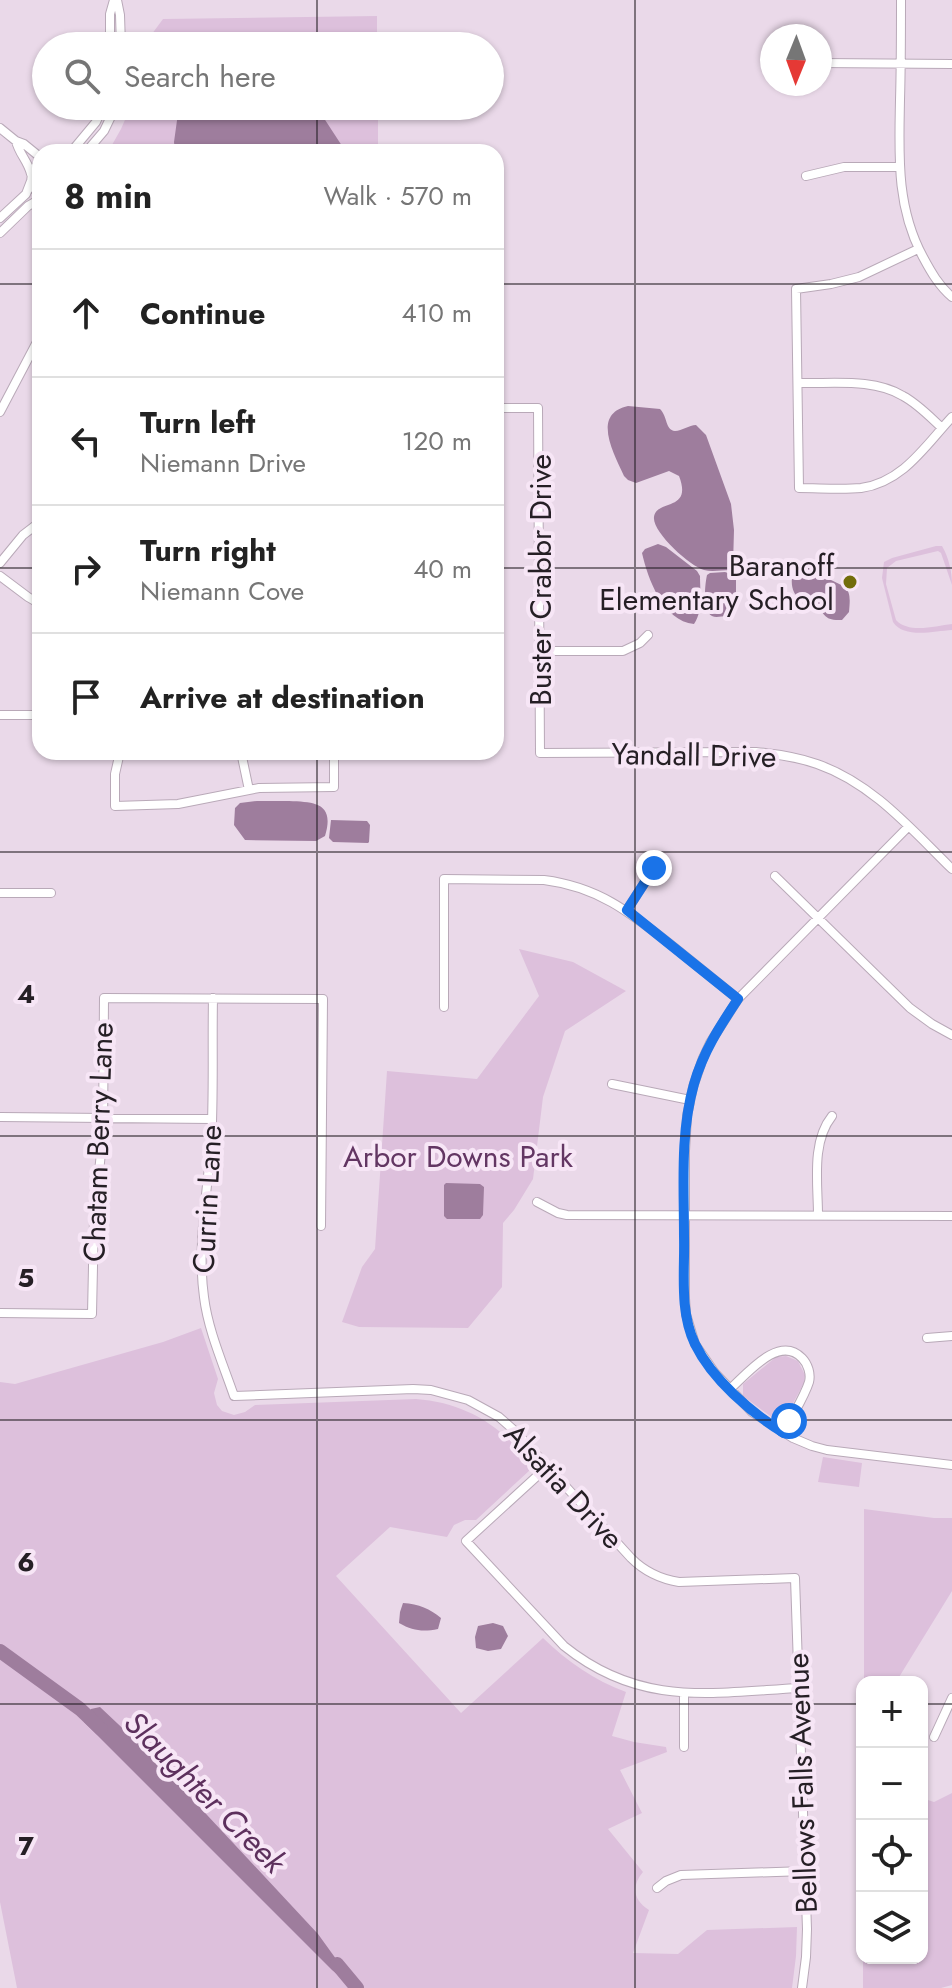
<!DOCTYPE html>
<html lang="en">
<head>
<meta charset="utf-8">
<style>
  body { margin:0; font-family:Jost,sans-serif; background:#f2f2f2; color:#222 }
  .controls { position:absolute; right:24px; bottom:24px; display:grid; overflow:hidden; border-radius:16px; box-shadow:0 2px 6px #0004 }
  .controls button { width:72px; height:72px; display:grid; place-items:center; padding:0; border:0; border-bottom:2px solid #e0e0e0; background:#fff; color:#222; font:40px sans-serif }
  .compass { position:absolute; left:760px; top:24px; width:72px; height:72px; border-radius:50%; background:#fff; box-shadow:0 2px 6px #0004; rotate:181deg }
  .stop { position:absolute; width:24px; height:24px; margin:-18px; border:6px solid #1a73e8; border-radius:50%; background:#fff }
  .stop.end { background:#1a73e8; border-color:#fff; box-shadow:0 2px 8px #0008 }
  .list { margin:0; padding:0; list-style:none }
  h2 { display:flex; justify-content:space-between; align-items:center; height:104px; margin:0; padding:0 32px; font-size:34px }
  h2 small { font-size:26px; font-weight:400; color:#767676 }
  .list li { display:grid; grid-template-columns:52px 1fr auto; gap:24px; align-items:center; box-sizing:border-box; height:128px; padding:0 32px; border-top:2px solid #e0e0e0 }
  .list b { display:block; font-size:30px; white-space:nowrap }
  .list p { margin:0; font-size:26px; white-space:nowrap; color:#767676 }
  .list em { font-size:26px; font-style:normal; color:#767676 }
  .icon { flex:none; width:44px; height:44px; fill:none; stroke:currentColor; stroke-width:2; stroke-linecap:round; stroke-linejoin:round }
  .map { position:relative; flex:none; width:952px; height:1988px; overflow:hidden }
  .search { position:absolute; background:#fff; box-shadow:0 2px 6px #0004; left:32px; top:32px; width:472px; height:88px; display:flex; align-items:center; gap:20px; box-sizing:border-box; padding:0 28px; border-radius:44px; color:#767676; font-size:30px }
  .panel { position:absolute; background:#fff; box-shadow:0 2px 6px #0004; left:32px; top:144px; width:472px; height:616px; border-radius:24px }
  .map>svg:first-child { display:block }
</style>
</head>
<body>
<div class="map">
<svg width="952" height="1988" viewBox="0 0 952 1988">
  <rect width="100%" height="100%" fill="#ead9e9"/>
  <path fill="#ddc0dc" d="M377 16V46H143L163 19Z
    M131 106H378V152H108L121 129Z
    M936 546H942C949 558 952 572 952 585L941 553 938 551 896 561 887 568 886 584 896 620C909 634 935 626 952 624V630C934 631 904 639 893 622L882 578 884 562 892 558Z
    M519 949 573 962 626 991 565 1031 543 1097 533 1179 514 1210 503 1223 502 1287 468 1328 359 1327 342 1322 362 1267 375 1249 387 1071 477 1079 539 996Z
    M201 1328 218 1379 214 1393 217 1405 222 1411 234 1415 245 1412 255 1405 416 1399C456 1402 490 1418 517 1448 523 1454 530 1459 532 1468L530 1470 476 1520H465L454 1525 447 1537 390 1527 336 1576 461 1713 543 1638C568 1662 594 1680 626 1692L612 1736 634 1742 666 1747 667 1752 620 1770 642 1813 608 1829 643 1872C631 1886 633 1900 649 1910L633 1953 678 1954 707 1930 797 1927 796 1956 792 1988H17L0 1902V1382L15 1384 163 1342Z
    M786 1356 798 1361 805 1375 804 1383 785 1418 777 1421 743 1396V1384L776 1357Z
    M823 1457 862 1463 859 1487 818 1482Z
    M864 1509 934 1518H952V1591L896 1682H864Z
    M952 1793V1985L941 1988H863V1958H922V1798L934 1802Z"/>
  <path fill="#9e7d9d" d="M179 106H316L346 152H175L174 142Z
    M628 406 660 409C668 417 665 430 675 431 682 431 689 425 696 425L706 435 731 504 734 530 733 565 730 570C722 570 712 572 704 570 690 566 652 532 654 517 656 499 693 512 679 476L669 471 636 483 628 480 624 476C614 454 591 414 628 406Z
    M658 544 666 547 697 571 700 576C700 591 703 611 694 624 663 621 648 579 642 553L645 549Z
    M807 561 826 569 831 580C850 589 851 590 849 612L842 620C822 621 827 613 814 606 810 604 805 603 802 601 789 593 790 576 796 564Z
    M725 572 736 576V605L726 616C722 616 716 618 712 616 702 611 705 584 707 575L710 573Z
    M257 801C268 801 278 801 289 801 315 802 335 803 325 836L316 841 245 840 234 825 235 808 240 803Z
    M331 820 367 821 370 825 369 842 368 843 333 842 329 838Z
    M446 1183 480 1184 484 1187 483 1215 480 1219H447L444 1216V1185Z
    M403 1603C419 1604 430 1609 441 1618L438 1629C423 1632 413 1631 399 1623L400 1612Z
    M493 1623 503 1626 508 1636 501 1649 488 1651 476 1648 475 1637 478 1626Z
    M100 1707 152 1756 318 1934 357 1988H354L332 1970 84 1722 91 1709Z"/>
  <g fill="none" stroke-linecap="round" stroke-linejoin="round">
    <path stroke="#9e7d9d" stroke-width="14" d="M0 1651 80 1709 101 1729
      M337 1964 357 1988"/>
    <defs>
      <path id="minor" d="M117 0 120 15 121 46
        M901 0C901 33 901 66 900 100 899 155 896 207 923 257 931 272 939 286 952 297
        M110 46V14L114 0
        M820 63 952 64
        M0 128 16 141 24 144 40 157
        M16 141C19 154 28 161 31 174
        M71 152 96 122 103 106
        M86 152 104 131 116 106
        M40 162C29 172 28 185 40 195
        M806 176 844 167H899
        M0 218 26 194 31 181
        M0 233 28 206 40 199
        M918 249 859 277 831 284 796 289 799 488C819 488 841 490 861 488 903 482 925 446 952 417
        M799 383C833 384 873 378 903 396 918 404 930 417 942 428
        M496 408H538L540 753 756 752C777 754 797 757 817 764 872 783 911 829 952 869
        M0 412 40 336
        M0 563 23 535 40 522
        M0 576 28 597 40 604
        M540 651H623L640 643 648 635
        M0 715H40
        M120 752 115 774V806L178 804 259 788 334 787V752
        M241 752 249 790
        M908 827 738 999 710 1043 703 1058 693 1087 687 1116 685 1151V1298L686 1314 695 1344 715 1373 752 1412 793 1438 812 1446 827 1450 952 1465
        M775 876 910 1008 932 1024 952 1035
        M0 893H51
        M627 910 654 868
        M213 998C212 1047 214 1096 211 1145 207 1196 197 1246 204 1297 208 1330 223 1364 234 1396L413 1389 431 1390 468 1400 499 1417 516 1432 631 1558C645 1572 660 1579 679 1582L795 1578 807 1929 806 1957 802 1988
        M444 1007V879L544 880C600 887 632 914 675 948 696 965 717 982 738 999
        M612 1084 690 1100
        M0 1117 212 1119
        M537 1202 558 1213 567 1215 952 1216
        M818 1215C818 1184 811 1142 832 1116
        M0 1313 92 1314 94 1219 103 1134 104 998 323 999 321 1226
        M927 1338 952 1336
        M730 1389C747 1374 779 1334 802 1358 808 1364 811 1374 809 1382 804 1398 791 1417 784 1433
        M547 1467 466 1541 564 1646C640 1707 709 1693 799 1688
        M934 1737 952 1698
        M684 1747V1693
        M657 1888 666 1881 681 1875 805 1871"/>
    </defs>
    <use href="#minor" stroke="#b9a9b8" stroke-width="10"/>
    <use href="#minor" stroke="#fff" stroke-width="8"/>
  </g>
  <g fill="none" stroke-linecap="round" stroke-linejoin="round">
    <path stroke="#1a73e8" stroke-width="10" d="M654 868 627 910 738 999C720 1026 703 1052 694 1084 680 1133 684 1186 684 1236 685 1271 679 1311 695 1344 712 1379 751 1413 784 1433L789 1421"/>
  </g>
  <path fill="none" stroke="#251f25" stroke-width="2" stroke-opacity="0.55" d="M317 0V46M635 0V1988M317 106V152M0 284H40M496 284H952M0 568H40M496 568H952M317 752V1988M0 852H952M0 1136H952M0 1420H952M0 1704H862M922 1704H952"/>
  <circle fill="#726d0b" stroke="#f7e6f6" stroke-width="3" cx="850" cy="582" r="8"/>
  <g text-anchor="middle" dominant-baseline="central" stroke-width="8" stroke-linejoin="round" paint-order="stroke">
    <g font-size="30" fill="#251f25" stroke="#f7e6f6" text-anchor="end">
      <text x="834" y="565">Baranoff<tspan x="834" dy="34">Elementary School</tspan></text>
    </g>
    <g font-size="30" fill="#251f25" stroke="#f7e6f6">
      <text transform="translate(540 580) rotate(-90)">Buster Crabbr Drive</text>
      <text transform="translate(694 755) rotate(1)">Yandall Drive</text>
      <text transform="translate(98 1142) rotate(-88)">Chatam Berry Lane</text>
      <text transform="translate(207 1199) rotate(-87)">Currin Lane</text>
      <text transform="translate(564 1486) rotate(47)">Alsatia Drive</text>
      <text transform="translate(802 1783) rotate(-92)">Bellows Falls Avenue</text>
    </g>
    <g font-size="30" fill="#633663" stroke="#f7e6f6">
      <text x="458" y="1156">Arbor Downs Park</text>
    </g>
    <g font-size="32" font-style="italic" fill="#5d305d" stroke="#f7e6f6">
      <text transform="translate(205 1792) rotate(45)">Slaughter Creek</text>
    </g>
  </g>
  <g font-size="26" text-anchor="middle" font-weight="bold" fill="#251f25" stroke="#f7e6f6" stroke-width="8" stroke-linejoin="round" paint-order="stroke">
    <text x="26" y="1003">4</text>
    <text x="26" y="1287">5</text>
    <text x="26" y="1571">6</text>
    <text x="26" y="1855">7</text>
  </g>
</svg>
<div class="controls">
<button>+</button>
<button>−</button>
<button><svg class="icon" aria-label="locate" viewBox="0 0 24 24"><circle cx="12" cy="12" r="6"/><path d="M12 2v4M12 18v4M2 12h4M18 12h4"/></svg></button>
<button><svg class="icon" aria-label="layers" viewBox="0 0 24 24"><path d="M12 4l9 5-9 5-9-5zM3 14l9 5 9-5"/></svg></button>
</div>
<svg class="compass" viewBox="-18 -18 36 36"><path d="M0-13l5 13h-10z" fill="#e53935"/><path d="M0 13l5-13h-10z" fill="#767676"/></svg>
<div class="stop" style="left:789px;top:1421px"></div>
<div class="stop end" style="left:654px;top:868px"></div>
<div class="search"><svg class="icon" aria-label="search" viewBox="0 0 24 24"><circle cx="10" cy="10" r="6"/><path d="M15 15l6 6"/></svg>Search here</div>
<section class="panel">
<h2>8 min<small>Walk · 570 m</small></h2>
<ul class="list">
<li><svg class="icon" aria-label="ahead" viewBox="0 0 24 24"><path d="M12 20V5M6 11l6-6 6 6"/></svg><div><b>Continue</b></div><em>410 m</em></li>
<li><svg class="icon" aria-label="left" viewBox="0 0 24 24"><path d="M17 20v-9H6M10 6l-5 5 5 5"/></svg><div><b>Turn left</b><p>Niemann Drive</p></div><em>120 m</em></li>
<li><svg class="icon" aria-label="right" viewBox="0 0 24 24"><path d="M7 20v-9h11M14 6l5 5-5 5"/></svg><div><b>Turn right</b><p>Niemann Cove</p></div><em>40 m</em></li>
<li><svg class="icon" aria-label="arrive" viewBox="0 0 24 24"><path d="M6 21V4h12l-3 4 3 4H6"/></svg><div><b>Arrive at destination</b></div></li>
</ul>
</section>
</div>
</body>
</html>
